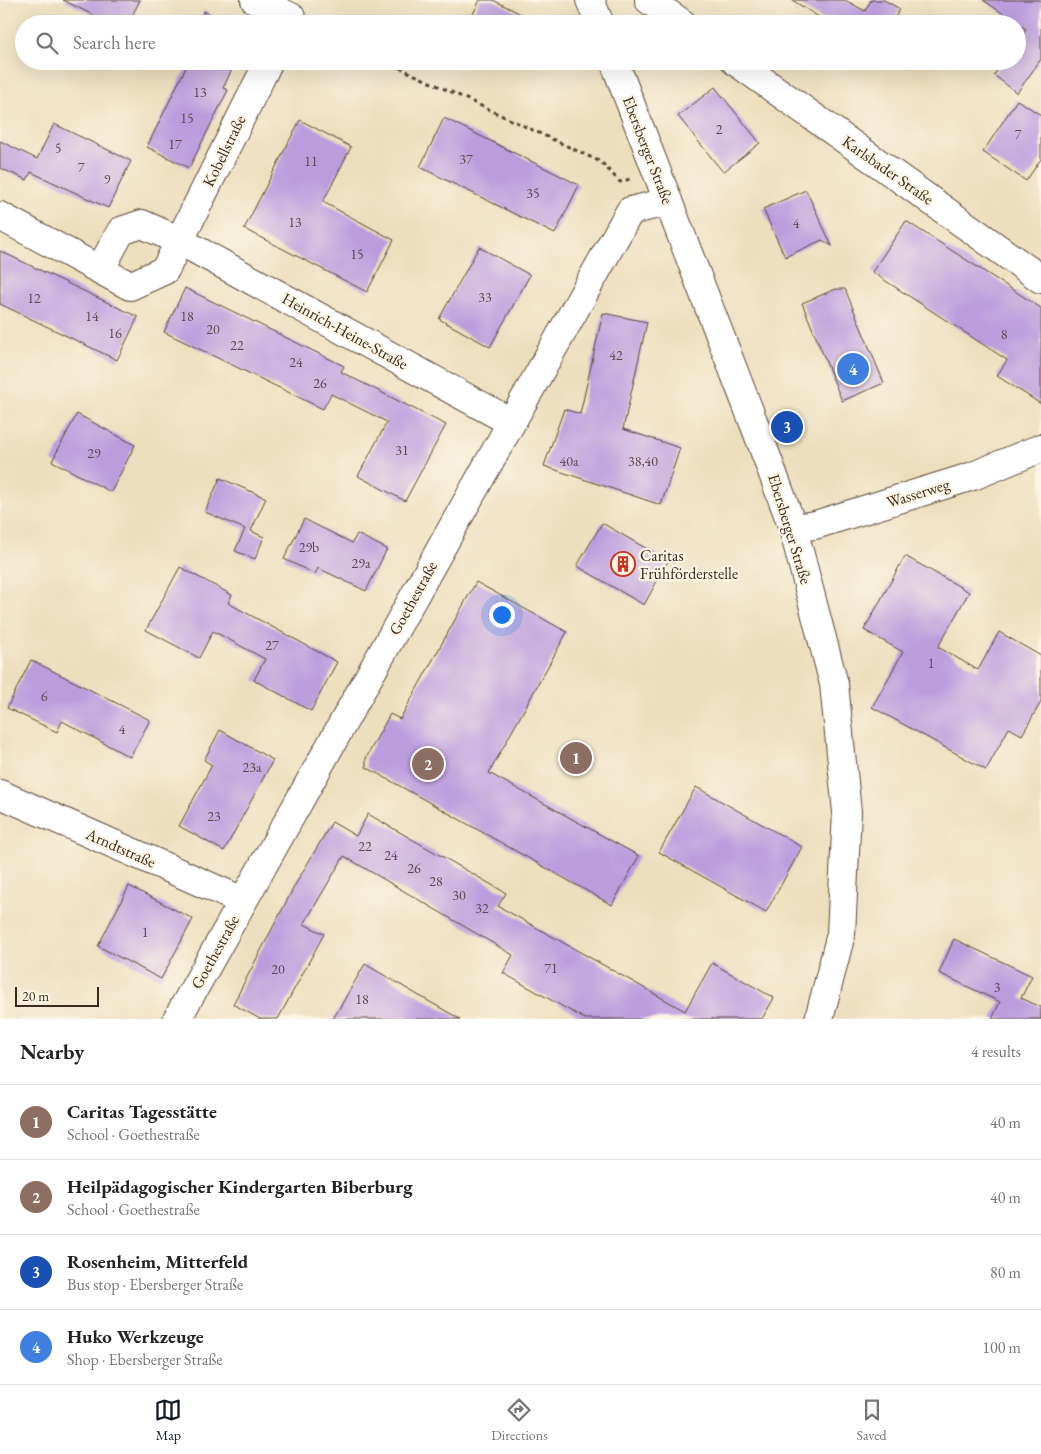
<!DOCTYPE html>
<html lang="en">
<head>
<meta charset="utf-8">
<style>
  body { margin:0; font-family:"EB Garamond",serif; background:#f6f6f6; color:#222 }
  .scale { position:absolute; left:15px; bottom:12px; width:84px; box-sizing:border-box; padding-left:5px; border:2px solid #3b2a1e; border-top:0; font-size:14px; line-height:18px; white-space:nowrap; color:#3b2a1e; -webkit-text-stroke:4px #fcf5e5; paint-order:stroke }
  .you { position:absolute; left:501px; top:614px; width:18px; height:18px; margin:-12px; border:4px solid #fff; border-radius:50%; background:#1a73e8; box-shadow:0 0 0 8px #1a73e833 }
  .badge { display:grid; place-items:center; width:32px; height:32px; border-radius:50%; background:#111827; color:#fff; font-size:16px; font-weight:700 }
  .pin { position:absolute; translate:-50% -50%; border:2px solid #fff; box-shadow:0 1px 5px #0006 }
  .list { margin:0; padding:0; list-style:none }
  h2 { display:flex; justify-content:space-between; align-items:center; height:65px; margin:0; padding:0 20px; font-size:21px }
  h2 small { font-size:16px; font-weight:400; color:#767676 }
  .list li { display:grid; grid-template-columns:32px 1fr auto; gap:15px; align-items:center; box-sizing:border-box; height:75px; padding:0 20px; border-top:1px solid #e0e0e0 }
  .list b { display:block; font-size:19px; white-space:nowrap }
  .list p { margin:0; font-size:16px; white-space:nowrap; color:#767676 }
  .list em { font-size:16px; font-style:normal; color:#767676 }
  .icon { flex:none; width:28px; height:28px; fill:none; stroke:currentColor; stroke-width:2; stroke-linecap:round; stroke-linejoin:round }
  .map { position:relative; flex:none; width:1041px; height:1019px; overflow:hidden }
  .search { position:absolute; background:#fff; box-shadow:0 5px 20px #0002; left:15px; right:15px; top:15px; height:55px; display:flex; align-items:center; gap:12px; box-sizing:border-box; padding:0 18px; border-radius:28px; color:#767676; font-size:19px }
  .sheet { height:365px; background:#fff }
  nav { display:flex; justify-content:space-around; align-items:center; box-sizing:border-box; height:70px; border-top:1px solid #e0e0e0; background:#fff; font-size:14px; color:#767676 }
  nav a { display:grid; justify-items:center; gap:2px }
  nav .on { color:#111827 }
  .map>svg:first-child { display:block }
</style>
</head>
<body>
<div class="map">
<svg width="1041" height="1019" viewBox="0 0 1041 1019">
  <rect width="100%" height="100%" fill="#fcf5e5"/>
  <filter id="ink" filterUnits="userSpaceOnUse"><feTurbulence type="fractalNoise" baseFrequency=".02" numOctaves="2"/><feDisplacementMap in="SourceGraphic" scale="10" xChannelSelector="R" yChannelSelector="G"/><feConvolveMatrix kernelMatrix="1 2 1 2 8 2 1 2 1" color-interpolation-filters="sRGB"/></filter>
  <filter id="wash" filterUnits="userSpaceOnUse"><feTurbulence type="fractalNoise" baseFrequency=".0096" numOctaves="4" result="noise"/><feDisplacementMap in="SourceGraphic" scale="20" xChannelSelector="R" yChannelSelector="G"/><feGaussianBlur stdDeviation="1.12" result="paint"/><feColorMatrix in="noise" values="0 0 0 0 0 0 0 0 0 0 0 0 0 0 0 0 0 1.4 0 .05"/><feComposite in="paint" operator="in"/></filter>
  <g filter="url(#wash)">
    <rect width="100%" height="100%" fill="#ecdfbd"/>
    <g id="blocks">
      <path fill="#bb9dde" d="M63 0H140L128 24H111Z
        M480 0H493L541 24H468Z
        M792 0H845L865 11 871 0H884L900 9 891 24H830Z
        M983 0H1041V59L1017 93 994 75 1004 61H1017V42L1026 29Z
        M204 11 229 24H197Z
        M189 61H236L223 88 228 90 189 168 147 147Z
        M715 87 760 143 723 172 678 116Z
        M1017 100 1041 115V159L1026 181 983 152Z
        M444 118 579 185 555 234 420 167Z
        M300 120 351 147 323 202 394 240 367 292 244 229Z
        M54 124 131 161 108 208 31 172 27 180 0 168V141L37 159Z
        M806 190 832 246 822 240 785 257 763 209Z
        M906 221 1041 308V404L997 376 1007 360 872 272Z
        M479 247 530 275 490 347 439 319Z
        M0 251 138 317 117 360 0 304Z
        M185 288 344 366 341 372 446 425 405 501 358 476 387 422 331 394 323 409 164 332Z
        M836 289H845L884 383 842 401 802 303Z
        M603 313 647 322 623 429 680 448 661 505 544 466 564 409 580 414Z
        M77 414 135 445 111 492 52 461Z
        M220 478 266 498 251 531 264 537 255 559 235 551 245 529 205 512Z
        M304 519 352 543 357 534 387 549 366 591 318 568 315 574 284 559Z
        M602 523 668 561 644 605 577 566Z
        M905 556 969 592 938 647 978 670 999 632 1041 656V702L1022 735 1009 728 986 770 872 707 903 652 864 630Z
        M180 567 232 595 228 603 337 662 311 711 254 680 265 659 213 631 199 658 146 630Z
        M476 582 567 632 489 773 639 856 612 905 366 767V758L390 714 400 719Z
        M31 660 150 720 130 757 62 721 57 732 7 708Z
        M220 730 273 760 224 851 179 826 212 765 204 760Z
        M696 787 802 847 766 912 659 852Z
        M368 814 506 893 498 906 685 1011 712 963 774 998 762 1019H585L503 973 513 955 344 856 304 924 324 934 278 1019H260L233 1004 295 885 332 822 356 836Z
        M129 886 193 919 161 979 98 946Z
        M954 939 1032 976 1021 998 1041 1007V1019H992L1000 1002 939 973Z
        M365 964 416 994 460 1019H333Z"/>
    </g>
  </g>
  <g filter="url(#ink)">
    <use href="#blocks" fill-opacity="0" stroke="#564536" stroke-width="1"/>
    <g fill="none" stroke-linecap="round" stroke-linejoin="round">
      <defs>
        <path id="minor" d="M255 0 291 17 288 24
          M590 0 600 24
          M649 0 683 24
          M614 61 760 439 793 528 834 684 847 812 841 934 819 1019
          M735 61 1041 279
          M0 216 130 286 165 270 269 61
          M100 270 121 231 142 224 180 241 511 422
          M793 528 815 525 973 476 1041 448
          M0 794 243 901
          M177 1019 630 211 667 202"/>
      </defs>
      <use href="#minor" stroke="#564536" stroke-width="30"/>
      <path stroke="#564536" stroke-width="3" stroke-dasharray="4 4" stroke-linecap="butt" d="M385 61 601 162 620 182 630 179"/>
      <use href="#minor" stroke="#fff" stroke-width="28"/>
    </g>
  </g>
  <defs>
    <symbol id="building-ring" viewBox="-11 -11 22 22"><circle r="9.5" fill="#fcf5e5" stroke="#c8321e" stroke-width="1.5"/><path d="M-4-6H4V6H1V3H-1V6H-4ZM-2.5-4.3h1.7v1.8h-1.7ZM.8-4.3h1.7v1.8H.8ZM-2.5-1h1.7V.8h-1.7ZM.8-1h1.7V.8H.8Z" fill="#c8321e"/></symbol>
  </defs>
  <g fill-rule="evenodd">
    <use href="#building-ring" x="609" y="550" width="28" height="28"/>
  </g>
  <g text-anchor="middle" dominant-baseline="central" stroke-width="4.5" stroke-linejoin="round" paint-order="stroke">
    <g font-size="14" fill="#5b474e">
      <text x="200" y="92">13</text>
      <text x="187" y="118">15</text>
      <text x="719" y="129">2</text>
      <text x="1018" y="134">7</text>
      <text x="175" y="144">17</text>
      <text x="58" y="148">5</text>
      <text x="466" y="159">37</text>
      <text x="311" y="161">11</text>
      <text x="81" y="167">7</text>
      <text x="107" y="179">9</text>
      <text x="533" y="193">35</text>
      <text x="295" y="222">13</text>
      <text x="796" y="223">4</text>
      <text x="357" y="254">15</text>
      <text x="485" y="297">33</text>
      <text x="34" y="298">12</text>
      <text x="92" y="316">14</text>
      <text x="187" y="316">18</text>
      <text x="213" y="329">20</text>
      <text x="115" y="333">16</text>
      <text x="1004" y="334">8</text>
      <text x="237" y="345">22</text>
      <text x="616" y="355">42</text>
      <text x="296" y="362">24</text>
      <text x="320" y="383">26</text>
      <text x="402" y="450">31</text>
      <text x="94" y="453">29</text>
      <text x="569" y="461">40a</text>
      <text x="643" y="461">38,40</text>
      <text x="309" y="547">29b</text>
      <text x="361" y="563">29a</text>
      <text x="272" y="645">27</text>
      <text x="931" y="663">1</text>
      <text x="44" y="696">6</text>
      <text x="122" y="729">4</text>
      <text x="252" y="767">23a</text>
      <text x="214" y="816">23</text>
      <text x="365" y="846">22</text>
      <text x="391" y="855">24</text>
      <text x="414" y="868">26</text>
      <text x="436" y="881">28</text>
      <text x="459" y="895">30</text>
      <text x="482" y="908">32</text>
      <text x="145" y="932">1</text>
      <text x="551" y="968">71</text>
      <text x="278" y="969">20</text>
      <text x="997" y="987">3</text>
      <text x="362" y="999">18</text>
    </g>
    <g font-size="16" fill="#3b2a1e" stroke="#fcf5e5">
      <text transform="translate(648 150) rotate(69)">Ebersberger Straße</text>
      <text transform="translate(224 151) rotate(-64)">Kobellstraße</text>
      <text transform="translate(888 170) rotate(35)">Karlsbader Straße</text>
      <text transform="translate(345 331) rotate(29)">Heinrich-Heine-Straße</text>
      <text transform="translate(918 493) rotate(-17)">Wasserweg</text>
      <text transform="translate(790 529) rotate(73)">Ebersberger Straße</text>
      <text transform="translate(413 598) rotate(-61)">Goethestraße</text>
      <text transform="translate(121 848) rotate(24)">Arndtstraße</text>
      <text transform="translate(215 952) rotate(-61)">Goethestraße</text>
    </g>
    <g font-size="16" fill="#3b2a1e" stroke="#fcf5e5" text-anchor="start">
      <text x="640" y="555">Caritas<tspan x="640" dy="18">Frühförderstelle</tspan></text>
    </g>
  </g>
</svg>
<div class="scale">20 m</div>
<div class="you"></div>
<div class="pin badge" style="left:576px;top:758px;background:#8d6e63">1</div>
<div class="pin badge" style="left:428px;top:764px;background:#8d6e63">2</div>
<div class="pin badge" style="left:787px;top:427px;background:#1a4fb4">3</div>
<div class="pin badge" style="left:853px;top:369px;background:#3f7fe0">4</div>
<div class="search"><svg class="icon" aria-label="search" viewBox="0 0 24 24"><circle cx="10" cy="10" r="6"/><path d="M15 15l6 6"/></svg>Search here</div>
</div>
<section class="sheet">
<h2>Nearby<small>4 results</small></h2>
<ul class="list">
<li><span class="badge" style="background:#8d6e63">1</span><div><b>Caritas Tagesstätte</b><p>School · Goethestraße</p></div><em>40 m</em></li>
<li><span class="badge" style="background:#8d6e63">2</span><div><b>Heilpädagogischer Kindergarten Biberburg</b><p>School · Goethestraße</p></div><em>40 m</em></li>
<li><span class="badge" style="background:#1a4fb4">3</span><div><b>Rosenheim, Mitterfeld</b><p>Bus stop · Ebersberger Straße</p></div><em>80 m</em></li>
<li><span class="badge" style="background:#3f7fe0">4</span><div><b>Huko Werkzeuge</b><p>Shop · Ebersberger Straße</p></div><em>100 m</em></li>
</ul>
</section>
<nav>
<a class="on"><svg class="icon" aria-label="map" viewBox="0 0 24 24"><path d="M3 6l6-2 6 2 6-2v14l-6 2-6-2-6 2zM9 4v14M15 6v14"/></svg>Map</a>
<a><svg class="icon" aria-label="directions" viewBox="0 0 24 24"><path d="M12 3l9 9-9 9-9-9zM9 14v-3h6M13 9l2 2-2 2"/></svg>Directions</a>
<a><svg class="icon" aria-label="saved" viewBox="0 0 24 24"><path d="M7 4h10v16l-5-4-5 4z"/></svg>Saved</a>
</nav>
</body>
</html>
